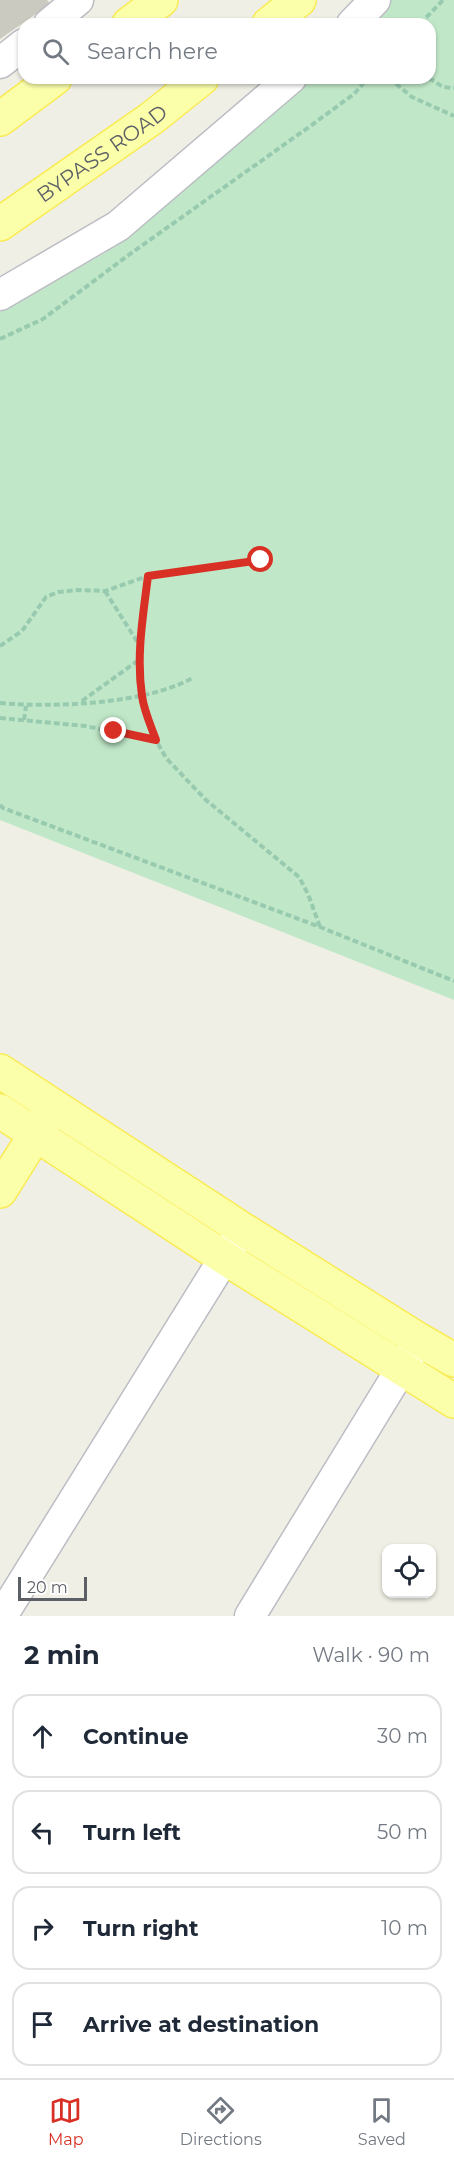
<!DOCTYPE html>
<html lang="en">
<head>
<meta charset="utf-8">
<style>
  body { margin:0; font-family:Montserrat,sans-serif; background:#f6f6f7; color:#1f2937 }
  .controls { position:absolute; right:18px; bottom:18px; display:grid; overflow:hidden; border-radius:12px; box-shadow:0 2px 4px #0004 }
  .controls button { width:54px; height:54px; display:grid; place-items:center; padding:0; border:0; border-bottom:2px solid #e0e1e3; background:#fff; color:#1f2937; font:30px sans-serif }
  .scale { position:absolute; left:18px; bottom:15px; width:69px; box-sizing:border-box; padding-left:6px; border:3px solid #5c5f66; border-top:0; font-size:16px; line-height:21px; white-space:nowrap; color:#5c5f66; -webkit-text-stroke:4px #fff; paint-order:stroke }
  .stop { position:absolute; width:18px; height:18px; margin:-14px; border:4px solid #d93025; border-radius:50%; background:#fff }
  .stop.end { background:#d93025; border-color:#fff; box-shadow:0 2px 6px #0008 }
  .list { margin:0; padding:0; list-style:none }
  h2 { display:flex; justify-content:space-between; align-items:center; height:78px; margin:0; padding:0 24px; font-size:26px }
  h2 small { font-size:20px; font-weight:400; color:#747a83 }
  .list li { display:grid; grid-template-columns:39px 1fr auto; gap:18px; align-items:center; box-sizing:border-box; height:84px; margin:0 12px 12px; padding:0 12px; border:2px solid #e0e1e3; border-radius:18px }
  .list b { display:block; font-size:22px; white-space:nowrap }
  .list em { font-size:20px; font-style:normal; color:#747a83 }
  .icon { flex:none; width:33px; height:33px; fill:none; stroke:currentColor; stroke-width:2; stroke-linecap:round; stroke-linejoin:round }
  .map { position:relative; flex:none; width:454px; height:1616px; overflow:hidden }
  .search { position:absolute; background:#fff; box-shadow:0 2px 4px #0004; left:18px; right:18px; top:18px; height:66px; display:flex; align-items:center; gap:15px; box-sizing:border-box; padding:0 21px; border-radius:18px; color:#747a83; font-size:22px }
  .sheet { height:462px; background:#fff }
  nav { display:flex; justify-content:space-around; align-items:center; box-sizing:border-box; height:84px; border-top:2px solid #e0e1e3; background:#fff; font-size:16px; color:#747a83 }
  nav a { display:grid; justify-items:center; gap:3px }
  nav .on { color:#d93025 }
  .map>svg:first-child { display:block }
</style>
</head>
<body>
<div class="map">
<svg width="454" height="1616" viewBox="0 0 454 1616">
  <rect width="100%" height="100%" fill="#f0efe5"/>
  <path fill="#c0e8c8" d="M377 0H454V1000L0 820V312L105 253 283 104 306 78H430V24H355Z"/>
  <path fill="#cbcac1" d="M0 0H47L50 4 0 39Z"/>
  <g fill="none" stroke-linecap="round" stroke-linejoin="round">
    <defs>
      <path id="minor" d="M49 24 78 0
        M352 24 375 0
        M0 63 24 44
        M0 295 118 226 291 78
        M2 1616 238 1236
        M250 1616 414 1348"/>
      <g id="major">
        <path d="M129 24 161 0"/>
        <path d="M269 24 299 0"/>
        <path d="M0 119 55 78"/>
        <path id="s1" d="M0 224 152 118 202 78"/>
        <path d="M0 1071 242 1229 419 1340 454 1360"/>
        <path d="M0 1111 225 1258 454 1401"/>
        <path d="M0 1191 47 1116"/>
      </g>
    </defs>
    <use href="#minor" stroke="#bcbdc4" stroke-width="33"/>
    <use href="#major" stroke="#f9eb54" stroke-width="36"/>
    <path stroke="#98cab0" stroke-width="4" stroke-dasharray="6 3" stroke-linecap="butt" d="M420 24 443 0
      M389 78 412 97 454 116
      M429 78 443 87 454 88
      M0 339 43 319 130 254 309 127 354 94 368 78
      M148 576 140 646 141 679 145 711 156 740 166 758 206 800 299 877 308 894 320 927
      M105 591 140 646
      M0 646 22 631 46 597 58 592 78 590 105 591 148 576 261 560
      M82 701 139 660
      M0 703C52 708 147 704 192 678
      M0 718 85 726 155 740
      M24 720 26 706
      M0 805 3 808 320 927 454 981"/>
    <use href="#minor" stroke="#fff" stroke-width="30"/>
    <use href="#major" stroke="#fcffaa" stroke-width="33"/>
  </g>
  <g fill="none" stroke-linecap="round" stroke-linejoin="round">
    <path stroke="#d93025" stroke-width="8" d="M114 731 156 740C151 726 144 711 142 696 136 656 143 616 148 576L261 560"/>
  </g>
  <g text-anchor="middle" dominant-baseline="central" stroke-width="6" stroke-linejoin="round" paint-order="stroke">
    <g font-size="21" fill="#5c5f66" stroke="#fff">
      <text stroke="none"><textPath href="#s1" startOffset="124">BYPASS ROAD</textPath></text>
    </g>
  </g>
</svg>
<div class="controls">
<button><svg class="icon" aria-label="locate" viewBox="0 0 24 24"><circle cx="12" cy="12" r="6"/><path d="M12 2v4M12 18v4M2 12h4M18 12h4"/></svg></button>
</div>
<div class="scale">20 m</div>
<div class="stop" style="left:261px;top:560px"></div>
<div class="stop end" style="left:114px;top:731px"></div>
<div class="search"><svg class="icon" aria-label="search" viewBox="0 0 24 24"><circle cx="10" cy="10" r="6"/><path d="M15 15l6 6"/></svg>Search here</div>
</div>
<section class="sheet">
<h2>2 min<small>Walk · 90 m</small></h2>
<ul class="list">
<li><svg class="icon" aria-label="ahead" viewBox="0 0 24 24"><path d="M12 20V5M6 11l6-6 6 6"/></svg><div><b>Continue</b></div><em>30 m</em></li>
<li><svg class="icon" aria-label="left" viewBox="0 0 24 24"><path d="M17 20v-9H6M10 6l-5 5 5 5"/></svg><div><b>Turn left</b></div><em>50 m</em></li>
<li><svg class="icon" aria-label="right" viewBox="0 0 24 24"><path d="M7 20v-9h11M14 6l5 5-5 5"/></svg><div><b>Turn right</b></div><em>10 m</em></li>
<li><svg class="icon" aria-label="arrive" viewBox="0 0 24 24"><path d="M6 21V4h12l-3 4 3 4H6"/></svg><div><b>Arrive at destination</b></div></li>
</ul>
</section>
<nav>
<a class="on"><svg class="icon" aria-label="map" viewBox="0 0 24 24"><path d="M3 6l6-2 6 2 6-2v14l-6 2-6-2-6 2zM9 4v14M15 6v14"/></svg>Map</a>
<a><svg class="icon" aria-label="directions" viewBox="0 0 24 24"><path d="M12 3l9 9-9 9-9-9zM9 14v-3h6M13 9l2 2-2 2"/></svg>Directions</a>
<a><svg class="icon" aria-label="saved" viewBox="0 0 24 24"><path d="M7 4h10v16l-5-4-5 4z"/></svg>Saved</a>
</nav>
</body>
</html>
